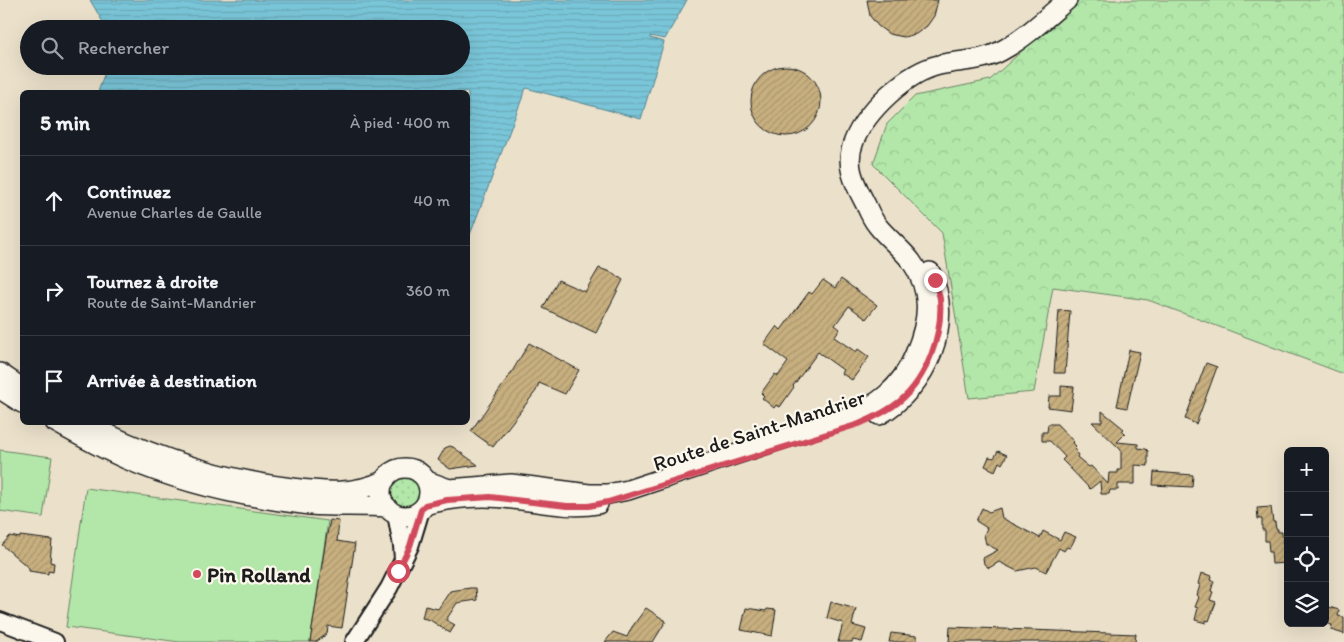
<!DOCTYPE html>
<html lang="fr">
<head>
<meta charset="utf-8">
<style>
  body { margin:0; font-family:Itim,sans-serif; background:#20242c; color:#f1f3f6 }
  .controls { position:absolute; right:15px; bottom:15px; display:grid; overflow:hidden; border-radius:8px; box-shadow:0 5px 20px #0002 }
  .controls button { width:45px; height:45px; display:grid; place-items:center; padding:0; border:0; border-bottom:1px solid #363941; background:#171b24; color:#f1f3f6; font:25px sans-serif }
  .stop { position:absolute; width:15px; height:15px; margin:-11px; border:4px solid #d1495b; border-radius:50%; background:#fff }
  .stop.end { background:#d1495b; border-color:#fff; box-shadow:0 1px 5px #0008 }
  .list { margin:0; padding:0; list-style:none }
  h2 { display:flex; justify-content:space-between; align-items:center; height:65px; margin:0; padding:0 20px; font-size:21px }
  h2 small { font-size:16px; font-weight:400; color:#9ea1a6 }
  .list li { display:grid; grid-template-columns:32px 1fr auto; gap:15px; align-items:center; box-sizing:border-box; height:90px; padding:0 20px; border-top:1px solid #363941 }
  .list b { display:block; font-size:19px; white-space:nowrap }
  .list p { margin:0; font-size:16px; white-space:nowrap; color:#9ea1a6 }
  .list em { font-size:16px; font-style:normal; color:#9ea1a6 }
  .icon { flex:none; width:28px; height:28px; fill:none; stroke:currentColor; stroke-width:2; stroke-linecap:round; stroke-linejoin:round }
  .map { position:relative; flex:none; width:1344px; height:642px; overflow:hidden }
  .search { position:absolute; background:#171b24; box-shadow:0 5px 20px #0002; left:20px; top:20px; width:450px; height:55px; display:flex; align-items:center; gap:12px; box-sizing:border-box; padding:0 18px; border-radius:28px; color:#9ea1a6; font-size:19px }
  .panel { position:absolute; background:#171b24; box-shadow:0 5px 20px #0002; left:20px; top:90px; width:450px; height:335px; border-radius:8px }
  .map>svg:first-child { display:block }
</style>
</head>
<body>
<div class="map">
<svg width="1344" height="642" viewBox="0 0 1344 642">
  <defs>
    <pattern id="grass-dots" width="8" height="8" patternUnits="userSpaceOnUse" patternTransform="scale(1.25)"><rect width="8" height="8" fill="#b3e7a9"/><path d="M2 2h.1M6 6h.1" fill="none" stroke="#99c691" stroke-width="1.8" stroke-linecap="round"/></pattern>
    <pattern id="forest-crowns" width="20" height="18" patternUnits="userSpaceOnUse" patternTransform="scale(1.25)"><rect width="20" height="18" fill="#b3e7a9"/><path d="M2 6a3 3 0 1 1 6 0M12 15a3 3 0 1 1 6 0" fill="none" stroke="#99c691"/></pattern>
    <pattern id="water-rules" width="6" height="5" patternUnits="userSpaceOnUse" patternTransform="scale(1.25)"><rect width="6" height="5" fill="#7ac6d9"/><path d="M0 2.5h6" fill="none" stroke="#69aaba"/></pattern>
    <pattern id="building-hatch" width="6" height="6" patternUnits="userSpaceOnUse" patternTransform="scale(1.25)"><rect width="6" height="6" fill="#c7af7f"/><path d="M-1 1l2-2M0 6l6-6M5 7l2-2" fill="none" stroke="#aa966d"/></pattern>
  </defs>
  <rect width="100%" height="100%" fill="#ebe1cb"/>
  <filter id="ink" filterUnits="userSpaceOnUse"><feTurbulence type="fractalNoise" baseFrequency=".02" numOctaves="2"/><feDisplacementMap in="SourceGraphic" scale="10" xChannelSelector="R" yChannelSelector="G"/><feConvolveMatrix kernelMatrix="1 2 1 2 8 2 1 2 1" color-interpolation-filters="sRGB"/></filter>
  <g filter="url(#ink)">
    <path fill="url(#grass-dots)" stroke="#688262" d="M408 468C439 477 433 515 402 516L383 500C379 482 390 469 408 468Z"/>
    <path fill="url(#forest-crowns)" stroke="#688262" d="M1078 0H1344V374L1148 300 1053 287 1034 392 969 398 942 233 873 164 887 124 915 96 990 80Z"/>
    <path fill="#b3e7a9" stroke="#688262" d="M0 450 52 457 43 517 0 511Z
      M86 488 328 521 310 642H180L66 627Z"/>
    <path fill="url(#water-rules)" stroke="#54828d" d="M90 0H687L665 39 650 36V38L664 42 641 119 526 88 468 240V92H98L107 66H461V29H107Z"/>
    <path fill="url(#building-hatch)" stroke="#1c1c1c" d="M867 0H938L934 16 927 26 916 34 904 37 889 34 878 26 870 16Z
      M751 101a35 35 0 1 1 70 0a35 35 0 1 1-70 0Z
      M599 268 613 273 623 280 596 333 543 308 558 280 585 292Z
      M841 279 877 305 866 319 849 306 835 325 840 329 834 337 856 352 858 349 869 357 852 380 841 373 843 370 818 352 793 386 794 387 780 407 776 405 774 408 762 398 764 396 761 393 775 374 778 376 788 362 764 344 777 326 781 330 809 292 812 294 823 280 835 288Z
      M1059 310 1070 311 1065 373H1054Z
      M529 343 579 370 565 394 539 383 536 391 493 447 471 431 510 375Z
      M1129 350 1140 352 1127 408 1117 406Z
      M1206 363 1217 367 1196 424 1185 419Z
      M1061 386 1074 387 1071 410 1048 407 1049 396H1061Z
      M1102 411 1124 429 1122 431 1125 434 1117 442 1138 444V448L1146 449 1148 451V466L1135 465V484H1118V490H1110L1109 494H1101L1100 481 1090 489 1068 466 1062 460 1065 457 1050 441H1042V432H1047L1048 424H1057L1074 442 1073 443 1076 446 1074 448 1077 451 1076 452 1078 455 1077 457 1089 467 1091 466 1108 484 1109 473H1118V470H1121V450L1092 422H1102Z
      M450 446 453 447 478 465 450 469 438 460 445 448Z
      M998 451 1007 455 1002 464 999 462 995 471 985 466 989 457 994 458Z
      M1154 472 1193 475 1192 487 1153 485Z
      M1271 507 1273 522H1275L1276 529H1278V532H1282L1283 544H1285L1286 563 1272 564 1271 552H1269L1268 541H1265V530H1262V519H1258L1257 508Z
      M982 508 989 512 1000 508 1002 518 1040 538 1043 531 1060 540 1064 532 1076 537 1070 548 1067 547 1064 551 1059 548 1046 572 1036 567 1017 571 999 562 989 568 984 564 983 558 998 550 986 544 984 535 987 528 976 521Z
      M330 520 339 521 337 541 355 544 342 628 328 626 327 634 316 642H310L326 539Z
      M10 536 20 538V536L52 540 50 562 54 563 53 572 48 571V574L29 571V568L2 545Z
      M1201 573 1212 576 1211 580 1214 581 1211 591 1213 592 1210 600 1216 602 1209 621 1206 620V623L1195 620 1198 608 1195 607 1199 597 1197 595 1200 585 1198 584Z
      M470 588H476L477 600 457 603 446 620 455 625 450 633 430 620 422 618 425 606 438 609 450 591Z
      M831 602 856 609 852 625 866 629 862 642 853 640 852 642H838L843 623 827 618Z
      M1325 606 1339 610 1338 616 1344 617V634L1331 630 1332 625 1325 623Z
      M646 608 666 621 653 642H605L613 632 627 637 632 627Z
      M746 608 766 611 767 609 776 610 772 636 741 630Z
      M950 627 1136 634 1135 642H949Z
      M891 633 917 636V642H889Z"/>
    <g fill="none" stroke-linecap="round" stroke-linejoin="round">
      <defs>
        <path id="tertiary" d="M396 514 402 546 403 559
          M0 621 55 642
          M354 642 389 588 410 546 421 510"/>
        <path id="secondary" d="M0 373 22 388
          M0 389 22 403
          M879 415C926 389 956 322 930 272
          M55 422C78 435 101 448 126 459 184 484 248 498 310 505 336 507 361 505 387 507
          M83 422C149 456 218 479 292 488 323 492 356 495 385 480
          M381 492a24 24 0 1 1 48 0a24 24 0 1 1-48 0Z
          M427 481 449 489 511 484 589 494H608L628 490 845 418C878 406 901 388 915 354 929 321 933 292 911 261 901 248 887 238 877 225 872 219 869 212 866 205 855 184 844 165 854 141 866 111 907 72 939 65 960 60 981 62 1001 51 1025 38 1046 18 1067 0
          M425 505C452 497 485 495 513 499 541 502 570 509 598 504"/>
      </defs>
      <use href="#tertiary" stroke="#1c1c1c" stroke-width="20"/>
      <use href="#secondary" stroke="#1c1c1c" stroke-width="22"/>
      <use href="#tertiary" stroke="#fbf7ec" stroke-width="16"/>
      <use href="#secondary" stroke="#fbf7ec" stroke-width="19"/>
    </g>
  </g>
  <g fill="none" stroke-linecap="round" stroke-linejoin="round" filter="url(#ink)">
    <path stroke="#d1495b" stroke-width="6" d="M398 571 410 546 421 510 425 505 447 500 490 497 567 506H589L608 502 859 424C873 418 888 411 900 401 927 378 943 334 940 299 939 293 936 286 935 280"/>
  </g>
  <circle fill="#d1495b" stroke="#fbf7ec" stroke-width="2" cx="197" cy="574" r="5"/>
  <g text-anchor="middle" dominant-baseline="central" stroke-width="4.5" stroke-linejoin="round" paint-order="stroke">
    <g font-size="21" fill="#1c1c1c" stroke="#fbf7ec">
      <text transform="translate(759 430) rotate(-18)">Route de Saint-Mandrier</text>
    </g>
    <g font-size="21" font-weight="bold" fill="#1c1c1c" stroke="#fbf7ec" text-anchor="start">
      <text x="207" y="574">Pin Rolland</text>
    </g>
  </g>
</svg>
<div class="controls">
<button>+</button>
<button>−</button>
<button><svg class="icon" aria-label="locate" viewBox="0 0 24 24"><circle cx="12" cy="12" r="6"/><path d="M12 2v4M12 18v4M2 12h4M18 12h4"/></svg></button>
<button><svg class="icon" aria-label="layers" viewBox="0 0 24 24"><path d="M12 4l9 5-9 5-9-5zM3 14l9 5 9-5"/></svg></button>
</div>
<div class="stop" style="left:398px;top:571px"></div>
<div class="stop end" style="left:935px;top:280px"></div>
<div class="search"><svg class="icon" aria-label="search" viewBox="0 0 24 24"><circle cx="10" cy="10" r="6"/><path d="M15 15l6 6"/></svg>Rechercher</div>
<section class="panel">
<h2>5 min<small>À pied · 400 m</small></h2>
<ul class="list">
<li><svg class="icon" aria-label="ahead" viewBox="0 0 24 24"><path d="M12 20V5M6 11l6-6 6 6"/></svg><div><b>Continuez</b><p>Avenue Charles de Gaulle</p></div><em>40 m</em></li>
<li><svg class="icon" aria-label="right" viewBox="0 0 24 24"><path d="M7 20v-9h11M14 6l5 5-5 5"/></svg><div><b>Tournez à droite</b><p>Route de Saint-Mandrier</p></div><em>360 m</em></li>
<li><svg class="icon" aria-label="arrive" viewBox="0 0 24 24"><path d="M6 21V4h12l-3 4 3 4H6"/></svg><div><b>Arrivée à destination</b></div></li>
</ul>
</section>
</div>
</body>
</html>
